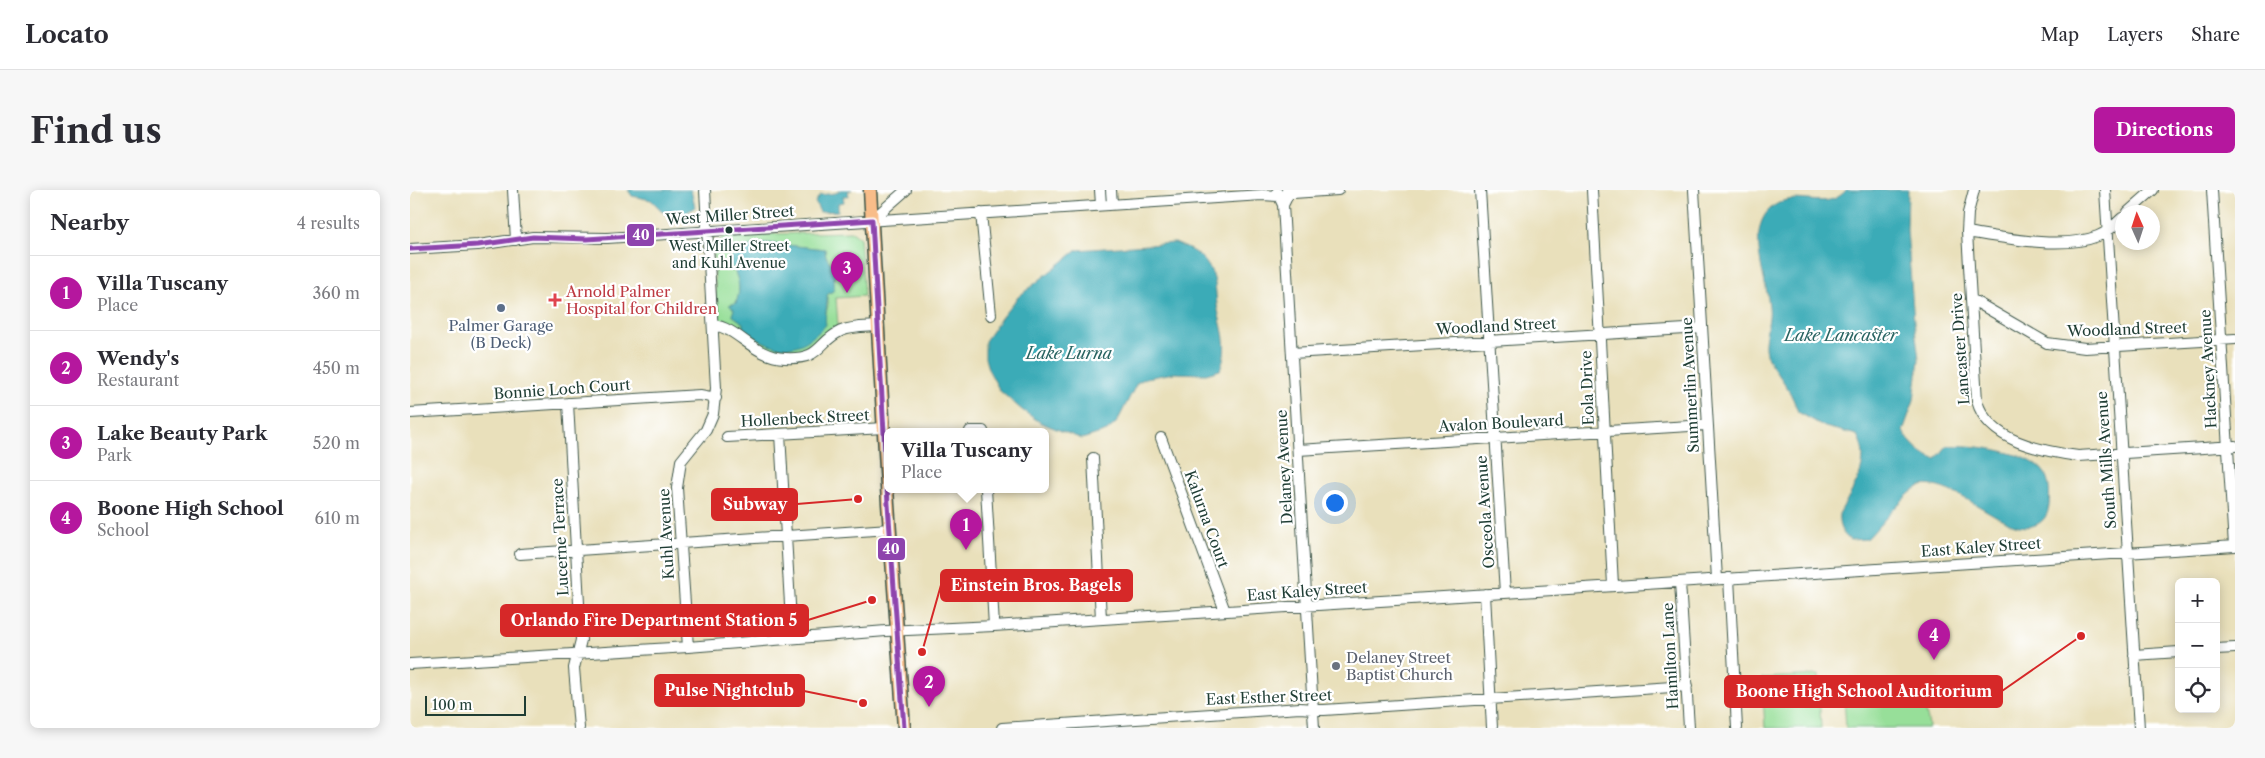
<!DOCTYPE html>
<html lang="en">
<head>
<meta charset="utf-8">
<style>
  body { margin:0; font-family:"Libre Caslon Text",serif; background:#f7f7f7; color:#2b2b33 }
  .controls { position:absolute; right:15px; bottom:15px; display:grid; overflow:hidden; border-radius:8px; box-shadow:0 2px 12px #0003 }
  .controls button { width:45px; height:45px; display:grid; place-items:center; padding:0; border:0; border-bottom:1px solid #e1e1e2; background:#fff; color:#2b2b33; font:25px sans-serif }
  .compass { position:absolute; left:1705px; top:15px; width:45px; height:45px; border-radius:50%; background:#fff; box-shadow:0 2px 12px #0003; rotate:357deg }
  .scale { position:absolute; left:15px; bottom:12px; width:101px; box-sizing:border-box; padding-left:5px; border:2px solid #1f3d34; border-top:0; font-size:14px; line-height:18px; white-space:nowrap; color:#1f3d34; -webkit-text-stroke:4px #fff; paint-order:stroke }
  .you { position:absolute; left:924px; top:312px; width:18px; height:18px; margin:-12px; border:4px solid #fff; border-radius:50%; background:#1a73e8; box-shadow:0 0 0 8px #1a73e833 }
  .badge { display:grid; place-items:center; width:32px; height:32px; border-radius:50%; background:#b5179e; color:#fff; font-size:16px; font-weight:700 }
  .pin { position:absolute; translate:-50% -41px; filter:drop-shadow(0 1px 2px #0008) }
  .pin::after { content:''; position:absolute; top:26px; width:18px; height:15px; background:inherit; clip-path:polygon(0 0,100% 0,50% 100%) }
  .popup { position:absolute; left:474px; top:238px; width:165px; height:65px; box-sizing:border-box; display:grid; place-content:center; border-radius:8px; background:#fff; filter:drop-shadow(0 1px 4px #0005); font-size:16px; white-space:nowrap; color:#7c7c81 }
  .popup b { font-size:19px; color:#2b2b33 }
  .popup::after { content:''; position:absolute; left:50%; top:100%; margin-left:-10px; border:10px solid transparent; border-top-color:#fff }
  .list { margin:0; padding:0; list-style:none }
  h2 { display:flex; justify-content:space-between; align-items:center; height:65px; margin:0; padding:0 20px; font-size:21px }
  h2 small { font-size:16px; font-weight:400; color:#7c7c81 }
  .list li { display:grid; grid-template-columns:32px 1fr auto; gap:15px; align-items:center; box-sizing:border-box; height:75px; padding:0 20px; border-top:1px solid #e1e1e2 }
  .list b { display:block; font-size:19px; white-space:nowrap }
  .list p { margin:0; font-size:16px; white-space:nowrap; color:#7c7c81 }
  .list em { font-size:16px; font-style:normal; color:#7c7c81 }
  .icon { flex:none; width:28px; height:28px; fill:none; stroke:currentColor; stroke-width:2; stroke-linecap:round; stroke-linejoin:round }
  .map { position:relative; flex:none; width:1825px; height:538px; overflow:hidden; border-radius:8px }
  header { display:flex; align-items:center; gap:30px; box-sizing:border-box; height:70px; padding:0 25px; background:#fff; border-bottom:1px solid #e1e1e2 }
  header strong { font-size:24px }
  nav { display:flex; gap:28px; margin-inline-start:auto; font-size:18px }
  .intro { display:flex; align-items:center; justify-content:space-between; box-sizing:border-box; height:120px; padding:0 30px }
  h1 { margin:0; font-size:35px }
  .button { padding:12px 22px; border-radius:8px; background:#b5179e; color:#fff; font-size:18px; font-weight:700 }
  main { display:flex; gap:30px; padding:0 30px }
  aside { flex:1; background:#fff; border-radius:8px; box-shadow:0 2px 12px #0003 }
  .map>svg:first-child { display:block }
</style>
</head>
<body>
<header>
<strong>Locato</strong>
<nav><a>Map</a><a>Layers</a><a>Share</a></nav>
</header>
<div class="intro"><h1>Find us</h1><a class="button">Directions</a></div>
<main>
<aside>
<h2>Nearby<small>4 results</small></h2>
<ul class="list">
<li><span class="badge">1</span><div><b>Villa Tuscany</b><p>Place</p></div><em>360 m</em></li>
<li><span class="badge">2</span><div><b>Wendy's</b><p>Restaurant</p></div><em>450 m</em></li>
<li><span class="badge">3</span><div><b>Lake Beauty Park</b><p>Park</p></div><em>520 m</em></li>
<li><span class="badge">4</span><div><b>Boone High School</b><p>School</p></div><em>610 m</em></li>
</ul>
</aside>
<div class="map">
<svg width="1825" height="538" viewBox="0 0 1825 538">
  <rect width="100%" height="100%" fill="#fff"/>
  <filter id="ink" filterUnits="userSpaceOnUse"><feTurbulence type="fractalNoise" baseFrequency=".02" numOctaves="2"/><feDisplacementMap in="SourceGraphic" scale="10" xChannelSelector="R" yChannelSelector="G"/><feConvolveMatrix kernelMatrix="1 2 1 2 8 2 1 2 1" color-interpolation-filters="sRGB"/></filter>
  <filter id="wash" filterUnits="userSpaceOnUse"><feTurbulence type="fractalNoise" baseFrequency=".0096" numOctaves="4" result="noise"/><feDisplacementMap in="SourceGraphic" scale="20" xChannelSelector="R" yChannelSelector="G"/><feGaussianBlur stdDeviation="1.12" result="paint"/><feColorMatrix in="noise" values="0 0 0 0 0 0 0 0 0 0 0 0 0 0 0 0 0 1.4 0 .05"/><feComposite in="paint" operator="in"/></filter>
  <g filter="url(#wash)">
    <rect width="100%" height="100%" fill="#e9e0bb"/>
    <path fill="#97df99" stroke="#5b8e66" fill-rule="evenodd" d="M442 42 450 48 454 106 426 108 428 136C419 145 410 156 398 161 371 171 343 155 323 138 318 134 311 133 307 128L303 55 316 45ZM357 53 415 59C415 69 421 71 424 78 426 85 423 93 424 100L417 105 418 115 415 127 356 153 331 139 333 133 322 125 324 119 320 115 326 113C332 98 328 85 319 72L332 58Z
      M1408 485 1411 538H1355L1352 488Z
      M1442 488 1443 511C1473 478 1516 495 1519 538H1436L1433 489Z"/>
    <path fill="#3babb7" stroke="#2d7476" d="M218 0H281L285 17 270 27 255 24 241 10 222 6Z
      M430 0H442L438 1 439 6H433L434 12 428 13V21L410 22 405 12 410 5 426 3Z
      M1436 0H1498L1497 40 1504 132 1509 169 1504 210 1493 241C1499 252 1513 267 1526 269L1537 256C1562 254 1619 261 1634 282 1640 291 1640 306 1639 316 1637 334 1621 340 1605 335 1580 327 1537 290 1511 296 1500 298 1467 339 1457 349L1440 350C1431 343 1428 335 1429 324 1443 298 1463 273 1447 245L1415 237 1388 222C1385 214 1382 205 1377 198 1371 185 1356 173 1355 158 1354 144 1361 131 1359 116 1356 85 1331 29 1371 12 1392 3 1419 21 1436 0Z
      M357 53 415 59C415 69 420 74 429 77L424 88V100L417 105C418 116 414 125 416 135 397 155 380 164 354 152 345 148 339 142 330 139L333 137V133L322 125 324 119 319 115 326 113C332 97 328 85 319 72 323 56 344 55 357 53Z
      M765 53C777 58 790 63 797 74 807 87 805 100 807 115 811 139 820 155 810 180L796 184 764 183 736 188 727 193 707 232 697 241 672 249 631 233 612 220 590 201 578 179 575 168V151L591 128 608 107 667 60Z"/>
  </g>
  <g filter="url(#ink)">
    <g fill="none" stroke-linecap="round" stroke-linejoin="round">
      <defs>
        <path id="minor" d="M103 0 106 50
          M690 0 691 15
          M701 0 702 14
          M1070 0 1095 403
          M1182 0 1203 395
          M1284 0 1307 389
          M1564 0 1558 23 1557 42 1567 211C1578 251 1631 261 1668 266L1825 256
          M1695 0 1729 538
          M1802 0 1824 356
          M867 2 873 15 904 538
          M873 15 878 5 877 0 883 3 928 0
          M1718 22 1743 0
          M571 23 581 125
          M463 29 496 0
          M1557 42C1594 48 1653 60 1688 46 1698 42 1705 35 1712 28
          M0 59 68 55 123 47 197 48 852 5 868 6
          M1561 109 1637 153 1675 158 1825 149
          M303 135C329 138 343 167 375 168 412 170 407 152 431 141 443 136 457 137 469 136
          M882 163 1292 138
          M158 213 171 450 164 478 169 538
          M0 223 290 205 306 208
          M560 241H573
          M370 244 382 448
          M317 247 474 238
          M751 248 815 421
          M888 260 1296 235
          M683 268 691 429
          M576 299 584 436
          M110 364 480 339
          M1319 388 1327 538
          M1270 392 1279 538
          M1075 404 1082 538
          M278 457 267 298 271 271 296 240 303 224 306 198 295 0
          M1806 459 1825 458
          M1724 465 1769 462
          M0 474 278 457 476 441 584 436 1825 356
          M592 538 890 518 914 520 1277 496"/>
        <path id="major" d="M460 0 478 314 494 538"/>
      </defs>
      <use href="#minor" stroke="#3d5548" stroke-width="12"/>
      <use href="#major" stroke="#3d5548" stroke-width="15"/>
      <use href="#minor" stroke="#fff" stroke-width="10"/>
      <use href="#major" stroke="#f8bd89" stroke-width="12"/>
      <defs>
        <path id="bus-1" d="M462 30 478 314 494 538
          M0 59 68 55 123 47 177 49 462 30"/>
      </defs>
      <use href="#bus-1" stroke="#fff" stroke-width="9"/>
      <use href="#bus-1" stroke="#8e44ad" stroke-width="5"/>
    </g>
  </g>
  <circle fill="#1f3d34" stroke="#fff" stroke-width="2" cx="319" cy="40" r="4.5"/>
  <path fill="#e0444e" stroke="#fff" stroke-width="2" d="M142.5 102.5h5v5h5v5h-5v5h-5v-5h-5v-5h5z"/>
  <circle fill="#5c6f8a" stroke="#fff" stroke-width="2" cx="91" cy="118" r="5"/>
  <circle fill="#6b7280" stroke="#fff" stroke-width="2" cx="926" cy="476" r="5"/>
  <g text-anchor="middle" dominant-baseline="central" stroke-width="4.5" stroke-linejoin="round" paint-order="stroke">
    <g font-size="14" fill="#1f3d34" stroke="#fff">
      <text x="319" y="56">West Miller Street<tspan x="319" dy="17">and Kuhl Avenue</tspan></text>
    </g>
    <g font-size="15" fill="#1f3d34" stroke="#fff">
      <text transform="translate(320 25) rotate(-4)">West Miller Street</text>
      <text transform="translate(1086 136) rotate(-3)">Woodland Street</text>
      <text transform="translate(1717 139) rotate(-2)">Woodland Street</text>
      <text transform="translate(1550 159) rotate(-94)">Lancaster Drive</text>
      <text transform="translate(1798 179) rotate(-93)">Hackney Avenue</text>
      <text transform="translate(1280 195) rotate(-93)">Summerlin Avenue</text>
      <text transform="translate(1177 198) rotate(-92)">Eola Drive</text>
      <text transform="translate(152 199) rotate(-4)">Bonnie Loch Court</text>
      <text transform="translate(395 228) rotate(-3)">Hollenbeck Street</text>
      <text transform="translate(1091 233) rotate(-3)">Avalon Boulevard</text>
      <text transform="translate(1696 270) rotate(-94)">South Mills Avenue</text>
      <text transform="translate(874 277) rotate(-93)">Delaney Avenue</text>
      <text transform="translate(1075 322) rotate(-94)">Osceola Avenue</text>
      <text transform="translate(797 329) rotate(70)">Kalurna Court</text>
      <text transform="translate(256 344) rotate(-93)">Kuhl Avenue</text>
      <text transform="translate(150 347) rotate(-93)">Lucerne Terrace</text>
      <text transform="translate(1571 357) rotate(-4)">East Kaley Street</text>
      <text transform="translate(897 401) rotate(-4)">East Kaley Street</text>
      <text transform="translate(1260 466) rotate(-93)">Hamilton Lane</text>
      <text transform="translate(859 507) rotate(-2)">East Esther Street</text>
    </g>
    <g font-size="15" fill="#be3a42" stroke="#fff" text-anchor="start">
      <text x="156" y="101">Arnold Palmer<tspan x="156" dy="17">Hospital for Children</tspan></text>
    </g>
    <g font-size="15" fill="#4e5e75" stroke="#fff">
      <text x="91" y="135">Palmer Garage<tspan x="91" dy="17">(B Deck)</tspan></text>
    </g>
    <g font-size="15" fill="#5b616d" stroke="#fff" text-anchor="start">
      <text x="936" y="467">Delaney Street<tspan x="936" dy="17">Baptist Church</tspan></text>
    </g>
    <g font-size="16" font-style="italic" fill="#296462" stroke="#fff">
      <text x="1431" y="145">Lake Lancaster</text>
      <text x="659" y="163">Lake Lurna</text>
    </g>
  </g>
  <path fill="none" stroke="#d62828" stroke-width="2" d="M448 309L387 314M512 462L531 395M462 410L398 430M453 513L394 501M1671 446L1592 501"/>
  <g fill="#d62828" stroke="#fff" stroke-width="2">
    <circle cx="448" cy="309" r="5"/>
    <circle cx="512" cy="462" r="5"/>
    <circle cx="462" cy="410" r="5"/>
    <circle cx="453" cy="513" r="5"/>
    <circle cx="1671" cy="446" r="5"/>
  </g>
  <g fill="#d62828" stroke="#d62828" stroke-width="2">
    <rect x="302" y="299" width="85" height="31" rx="5"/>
    <rect x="531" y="380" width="191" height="31" rx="5"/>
    <rect x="91" y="415" width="307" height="31" rx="5"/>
    <rect x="245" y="485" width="149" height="31" rx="5"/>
    <rect x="1315" y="486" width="277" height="31" rx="5"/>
  </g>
  <g font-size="16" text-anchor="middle" font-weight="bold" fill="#fff">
    <text x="345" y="320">Subway</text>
    <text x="626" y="401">Einstein Bros. Bagels</text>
    <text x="244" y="436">Orlando Fire Department Station 5</text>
    <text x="319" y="506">Pulse Nightclub</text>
    <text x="1454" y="507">Boone High School Auditorium</text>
  </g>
  <g stroke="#fff" stroke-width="2">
    <rect x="216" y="33" width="29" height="24" rx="5" fill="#8e44ad"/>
    <rect x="467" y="347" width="29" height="24" rx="5" fill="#8e44ad"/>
  </g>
  <g font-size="14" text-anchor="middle" font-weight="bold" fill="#fff">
    <text x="231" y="50">40</text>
    <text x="481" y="364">40</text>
  </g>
</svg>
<div class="controls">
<button>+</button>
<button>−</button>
<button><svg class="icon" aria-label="locate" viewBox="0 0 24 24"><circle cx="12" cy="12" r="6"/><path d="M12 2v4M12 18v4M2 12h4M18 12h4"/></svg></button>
</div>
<svg class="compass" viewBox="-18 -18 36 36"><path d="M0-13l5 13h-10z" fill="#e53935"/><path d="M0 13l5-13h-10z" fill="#7c7c81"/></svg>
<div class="scale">100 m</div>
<div class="you"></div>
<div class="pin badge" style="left:556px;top:360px">1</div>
<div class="popup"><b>Villa Tuscany</b>Place</div>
<div class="pin badge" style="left:519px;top:517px">2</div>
<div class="pin badge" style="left:437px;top:103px">3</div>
<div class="pin badge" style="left:1524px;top:470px">4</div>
</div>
</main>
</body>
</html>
